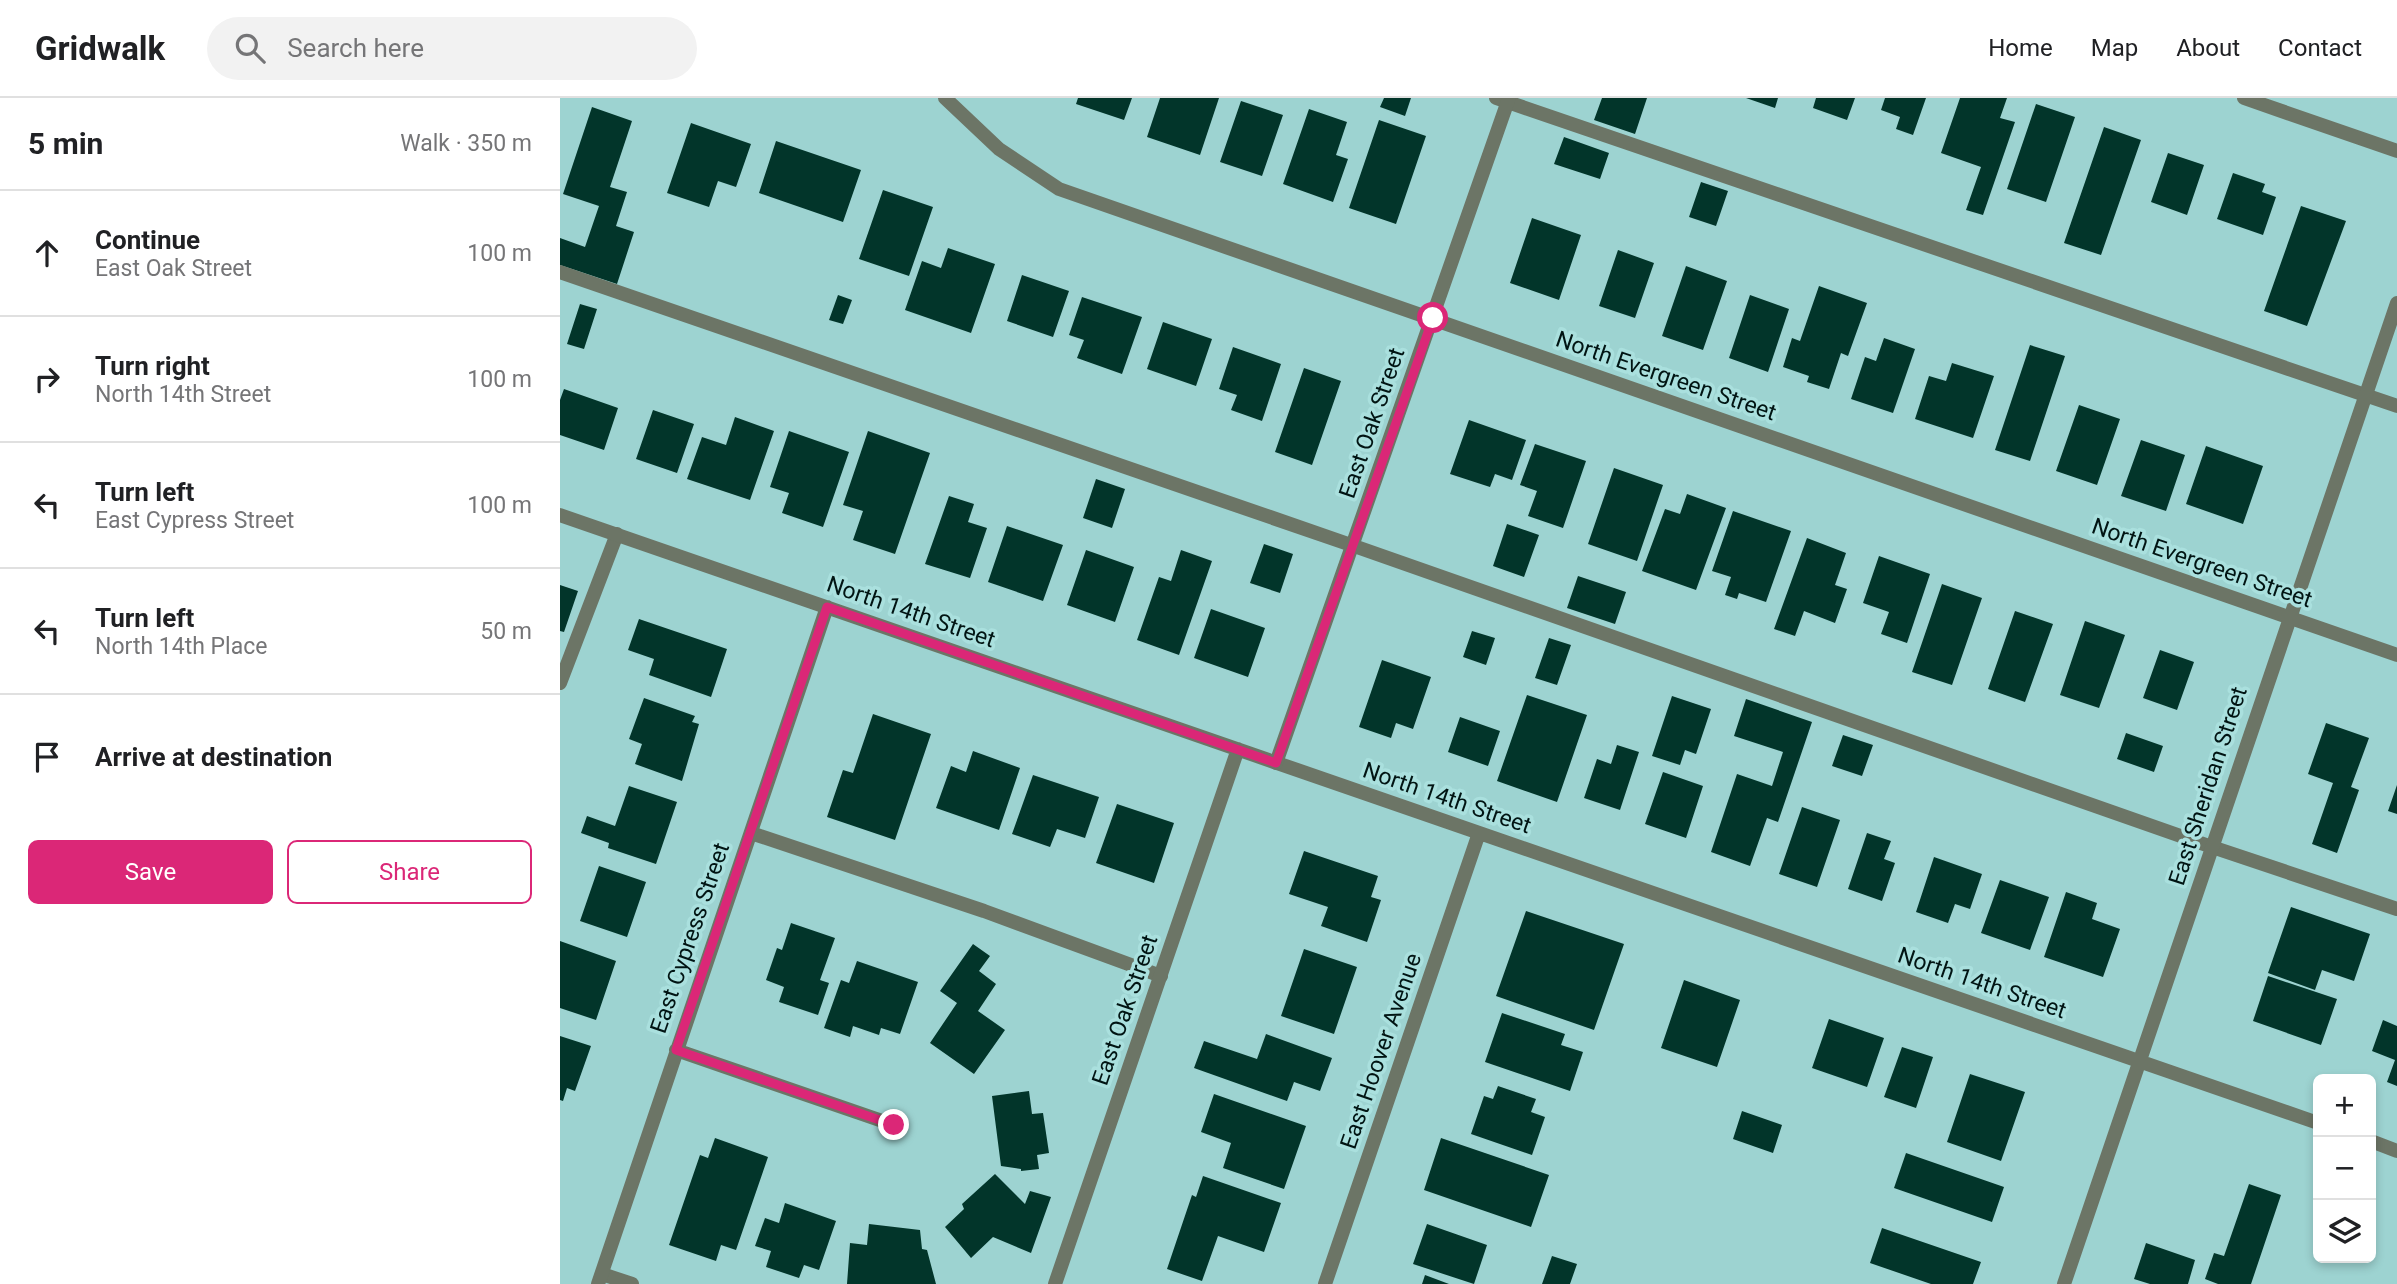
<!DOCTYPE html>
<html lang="en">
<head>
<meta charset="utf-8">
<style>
  body { margin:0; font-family:Roboto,sans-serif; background:#f2f2f2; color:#202124 }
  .controls { position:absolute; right:21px; bottom:21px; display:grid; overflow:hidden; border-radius:10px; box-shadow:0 4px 10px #0003 }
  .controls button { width:63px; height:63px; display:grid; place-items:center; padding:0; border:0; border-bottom:2px solid #e0e0e0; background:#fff; color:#202124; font:35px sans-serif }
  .stop { position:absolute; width:21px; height:21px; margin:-16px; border:5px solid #db2777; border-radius:50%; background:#fff }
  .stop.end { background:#db2777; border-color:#fff; box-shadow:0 2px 7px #0008 }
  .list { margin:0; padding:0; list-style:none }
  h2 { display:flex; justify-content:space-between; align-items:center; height:91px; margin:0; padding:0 28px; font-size:30px }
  h2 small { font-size:23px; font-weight:400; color:#757577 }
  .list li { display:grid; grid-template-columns:46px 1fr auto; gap:21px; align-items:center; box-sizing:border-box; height:126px; padding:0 28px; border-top:2px solid #e0e0e0 }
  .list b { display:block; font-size:26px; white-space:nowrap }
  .list p { margin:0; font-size:23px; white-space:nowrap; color:#757577 }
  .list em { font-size:23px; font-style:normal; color:#757577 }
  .actions { display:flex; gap:14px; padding:21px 28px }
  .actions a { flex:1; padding:16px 0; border:2px solid #db2777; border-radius:10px; text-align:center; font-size:24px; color:#db2777 }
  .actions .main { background:#db2777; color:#fff }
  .icon { flex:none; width:38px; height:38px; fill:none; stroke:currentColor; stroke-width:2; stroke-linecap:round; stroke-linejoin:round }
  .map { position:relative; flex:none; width:1837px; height:1186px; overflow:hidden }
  header { display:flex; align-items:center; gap:42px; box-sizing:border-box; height:98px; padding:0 35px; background:#fff; border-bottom:2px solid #e0e0e0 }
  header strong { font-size:33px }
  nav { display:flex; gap:38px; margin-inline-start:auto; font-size:24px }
  .search { width:490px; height:63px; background:#f2f2f2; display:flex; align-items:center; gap:18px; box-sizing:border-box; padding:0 24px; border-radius:38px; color:#757577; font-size:26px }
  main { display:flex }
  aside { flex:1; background:#fff }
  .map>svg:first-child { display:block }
</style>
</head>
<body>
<header>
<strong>Gridwalk</strong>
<div class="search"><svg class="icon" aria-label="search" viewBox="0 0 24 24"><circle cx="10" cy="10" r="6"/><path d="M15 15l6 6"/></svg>Search here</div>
<nav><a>Home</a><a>Map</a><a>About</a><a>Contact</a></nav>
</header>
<main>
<aside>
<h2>5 min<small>Walk · 350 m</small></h2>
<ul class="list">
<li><svg class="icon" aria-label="ahead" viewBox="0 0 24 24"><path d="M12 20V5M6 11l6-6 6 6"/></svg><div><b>Continue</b><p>East Oak Street</p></div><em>100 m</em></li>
<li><svg class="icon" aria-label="right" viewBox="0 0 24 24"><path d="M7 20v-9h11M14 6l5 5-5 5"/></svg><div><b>Turn right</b><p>North 14th Street</p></div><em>100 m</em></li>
<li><svg class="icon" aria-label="left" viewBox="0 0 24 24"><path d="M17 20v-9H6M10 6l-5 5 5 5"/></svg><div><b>Turn left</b><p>East Cypress Street</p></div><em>100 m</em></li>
<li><svg class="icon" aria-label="left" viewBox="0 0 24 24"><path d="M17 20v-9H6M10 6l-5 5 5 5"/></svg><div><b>Turn left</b><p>North 14th Place</p></div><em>50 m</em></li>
<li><svg class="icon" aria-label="arrive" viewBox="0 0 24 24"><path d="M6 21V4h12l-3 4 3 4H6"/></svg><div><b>Arrive at destination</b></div></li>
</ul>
<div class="actions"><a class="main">Save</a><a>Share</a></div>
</aside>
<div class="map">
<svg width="1837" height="1186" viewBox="0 0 1837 1186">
  <rect width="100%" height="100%" fill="#9dd3d1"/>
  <path fill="#02352a" d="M518 0H572L564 22 516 6Z
    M600 0H659L640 57 587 39Z
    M824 0H851L845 18 820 9Z
    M1042 0H1087L1075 36 1034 22Z
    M1186 0H1218L1215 10Z
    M1256 0H1295L1287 22 1253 10Z
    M1325 0H1366L1353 37 1336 31 1340 19 1321 12Z
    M1400 0H1447L1440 20 1455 24 1423 117 1406 112 1421 69 1381 55Z
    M681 3 723 17 702 78 660 64Z
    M1476 6 1515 19 1486 104 1447 91Z
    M32 9 72 23 50 89 67 94 56 128 74 134 57 186 0 167V140L25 149 39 108 3 96Z
    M749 11 787 24 776 57 788 61 773 104 723 86Z
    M819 22 866 38 836 126 789 110Z
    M131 25 191 46 176 89 158 83 149 109 107 95Z
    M1544 29 1581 42 1541 157 1504 145Z
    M1004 39 1049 55 1040 81 994 66Z
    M216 43 301 72 283 124 199 95Z
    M1608 55 1644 67 1627 117 1591 104Z
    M1673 75 1705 86 1702 94 1716 99 1703 137 1657 121Z
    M1141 84 1168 93 1156 128 1129 119Z
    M323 92 373 109 349 178 299 161Z
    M1741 108 1786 123 1747 228 1704 213Z
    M972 120 1021 137 999 202 950 185Z
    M388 150 435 166 411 235 345 212 362 163 381 170Z
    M1058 152 1094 165 1075 220 1039 208Z
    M1126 168 1167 183 1143 252 1102 238Z
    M462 177 509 193 493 239 447 223Z
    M1259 188 1307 205 1288 258 1281 255 1269 291 1247 284 1249 278 1223 269 1232 240 1240 243Z
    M278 197 292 202 283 226 269 222Z
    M1190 197 1229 211 1208 274 1169 260Z
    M522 199 582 219 562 276 517 260 524 242 509 237Z
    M20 206 37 211 24 251 7 246Z
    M603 224 652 241 636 288 587 271Z
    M1324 240 1355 251 1333 315 1291 301 1305 259 1316 263Z
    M1470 247 1505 258 1470 363 1435 352Z
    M673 249 721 266 702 323 671 312 677 297 659 291Z
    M1392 265 1434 278 1413 340 1355 321 1369 278 1386 283Z
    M744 270 781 283 752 367 715 354Z
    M4 291 58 310 44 352 0 337V302Z
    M1519 307 1560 321 1537 387 1496 373Z
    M93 312 134 326 117 375 76 361Z
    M175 319 214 333 190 402 127 381 142 339 166 347Z
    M909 322 966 342 952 382 935 376 930 389 890 376Z
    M229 333 289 354 263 429 222 415 229 395 210 389Z
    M308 333 370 355 335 456 293 442 303 413 283 407Z
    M1581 342 1625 357 1606 413 1561 398Z
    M975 346 1026 363 1003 430 968 418 977 393 960 387Z
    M1646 348 1703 368 1683 426 1626 406Z
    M1054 370 1103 387 1077 463 1028 446Z
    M536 381 565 391 552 430 523 420Z
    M1127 396 1166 410 1136 492 1082 473 1105 411 1120 416Z
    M389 398 414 406 408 424 427 430 410 480 365 466Z
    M1173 413 1231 433 1206 504 1179 495 1177 501 1165 497 1171 479 1152 473Z
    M947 426 979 437 964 479 933 468Z
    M447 428 503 447 483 503 428 484Z
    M1247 440 1286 455 1275 487 1287 491 1275 525 1244 513 1235 538 1214 531Z
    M704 446 733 456 720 495 690 485Z
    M526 452 574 469 555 524 507 507Z
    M621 452 652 463 619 557 577 542 599 479 611 483Z
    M1319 458 1370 476 1347 545 1321 536 1329 514 1303 505Z
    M1018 478 1066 494 1055 526 1007 510Z
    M1382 486 1422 500 1392 587 1352 574Z
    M0 487 18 493 4 534 0 533Z
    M651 511 705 530 688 579 634 560Z
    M1455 513 1493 526 1465 604 1428 591Z
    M79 521 167 551 151 599 89 577 94 561 68 552Z
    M1525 523 1565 537 1539 610 1500 597Z
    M912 533 935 540 926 567 903 559Z
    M989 540 1011 547 997 587 975 580Z
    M1600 552 1634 564 1617 612 1583 600Z
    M822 562 871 579 853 631 836 625 831 640 799 629Z
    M967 597 1027 617 997 704 937 683Z
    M1112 598 1151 611 1136 656 1125 652 1120 667 1092 658Z
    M84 600 135 618 132 624 139 626 122 683 75 666 82 646 69 641Z
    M1186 601 1252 624 1218 724 1207 720 1190 768 1151 754 1177 676 1212 688 1223 654 1174 638Z
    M313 616 371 636 335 742 267 719 283 672 293 675Z
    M900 619 940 633 928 668 888 654Z
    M1766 625 1809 640 1791 689 1799 692 1777 755 1752 746 1773 685 1748 676Z
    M1566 635 1603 648 1594 674 1557 661Z
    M1283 637 1313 647 1302 678 1272 668Z
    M1057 647 1079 654 1060 712 1024 700 1037 661 1051 666Z
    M413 653 460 670 439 732 376 710 391 668 406 674Z
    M1103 674 1143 688 1126 740 1085 726Z
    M473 677 539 699 525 740 497 731 490 749 452 736Z
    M1837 687V716L1828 713Z
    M69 688 117 704 96 766 48 750 49 745 21 735 27 718 55 728Z
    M557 706 614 725 594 785 536 765Z
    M1242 709 1280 722 1257 789 1219 776Z
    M1307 735 1331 743 1324 761 1335 765 1322 803 1288 791Z
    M744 753 818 778 811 799 821 802 807 844 761 828 768 809 729 796Z
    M1374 759 1422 776 1410 811 1395 806 1388 825 1356 814Z
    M39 768 86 784 67 839 20 823Z
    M1440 782 1489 799 1470 852 1421 835Z
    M1506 794 1537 805 1532 821 1560 831 1543 879 1484 859Z
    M1731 809 1810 836 1794 883 1762 872 1755 892 1708 875Z
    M966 813 1064 846 1034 932 936 898Z
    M231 825 275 840 260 882 269 885 258 917 219 904 224 889 206 882 217 850 222 852Z
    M0 843 56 863 36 922 0 910Z
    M413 846 430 858 419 873 436 886 418 913 445 932 414 976 370 945 397 905 380 893Z
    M744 851 797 869 774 936 721 918Z
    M297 863 358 884 340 936 321 930 319 937 293 928 290 939 264 930 281 882 289 885Z
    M1708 878 1777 901 1761 947 1693 923Z
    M1124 882 1180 902 1157 969 1101 950Z
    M942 915 1005 936 1001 947 1023 954 1010 993 925 964Z
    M1269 921 1324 940 1307 989 1252 970Z
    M1823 922 1837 928V988L1827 984 1835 962 1812 953Z
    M706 936 772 960 760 993 734 984 727 1003 634 970 644 943 697 961Z
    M0 938 31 948 15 993 7 990 3 1003 0 1002Z
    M1342 949 1373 959 1356 1010 1324 999Z
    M1410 976 1465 994 1441 1063 1387 1044Z
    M938 988 976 1001 971 1014 985 1019 972 1057 911 1036 924 998 933 1001Z
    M469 993 472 1016 483 1015 489 1055 477 1057 479 1071 461 1073V1071L441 1068 432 998Z
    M654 996 746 1028 724 1091 663 1070 671 1045 641 1034Z
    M1182 1013 1222 1027 1213 1055 1173 1041Z
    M155 1040 208 1059 176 1152 161 1147 156 1163 109 1147 140 1057 148 1060Z
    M881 1040 989 1077 971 1129 864 1092Z
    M1346 1055 1444 1089 1432 1124 1334 1090Z
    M435 1076 465 1106 470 1093 491 1099 471 1155 433 1139 411 1160 385 1129 404 1111 402 1106Z
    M643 1078 721 1105 704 1154 658 1138 642 1183 607 1171 632 1097 636 1099Z
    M1689 1086 1721 1097 1691 1186H1658L1645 1181 1654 1155 1664 1158Z
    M225 1105 276 1123 259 1172 244 1167 239 1180 206 1169 211 1153 195 1148 205 1120 219 1125Z
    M309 1126 360 1132 362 1151 367 1152 376 1186H287L290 1145 307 1147Z
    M867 1126 927 1147 914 1186 853 1166Z
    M1322 1130 1421 1164 1413 1186H1371L1310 1165Z
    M1586 1145 1635 1162 1628 1186H1590L1574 1181Z
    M992 1158 1017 1166 1010 1186H982Z
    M865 1177 889 1186H862Z"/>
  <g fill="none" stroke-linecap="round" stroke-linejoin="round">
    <path stroke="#6c7566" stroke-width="14" d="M936 0 1837 308
      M0 174 794 448 1652 749 1837 811
      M0 585 57 436
      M191 735 424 813 601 878
      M42 1176 72 1186"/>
    <path stroke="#6c7566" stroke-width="14" d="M385 0 439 51 499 91 1837 557
      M1684 0 1837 53
      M0 417 1758 1025
      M116 952 334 1027
      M1811 1043 1837 1053
      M38 1186 267 509
      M495 1186 678 651
      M765 1186 919 735
      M1504 1186C1616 859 1724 531 1837 205"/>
    <path stroke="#6c7566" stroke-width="14" d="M716 665 949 0"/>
  </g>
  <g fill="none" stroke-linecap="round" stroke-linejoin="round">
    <path stroke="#db2777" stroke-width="9" d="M334 1027 116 952 267 509 716 665 873 220"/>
  </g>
  <g text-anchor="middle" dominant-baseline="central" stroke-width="7" stroke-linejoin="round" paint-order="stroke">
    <g font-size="23" fill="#011413" stroke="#aae0de">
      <text transform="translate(1106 278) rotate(19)">North Evergreen Street</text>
      <text transform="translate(812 325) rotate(-71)">East Oak Street</text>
      <text transform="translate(1642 465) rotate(19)">North Evergreen Street</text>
      <text transform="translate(351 514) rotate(19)">North 14th Street</text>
      <text transform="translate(1648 688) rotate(-72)">East Sheridan Street</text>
      <text transform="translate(887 700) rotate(19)">North 14th Street</text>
      <text transform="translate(130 840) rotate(-71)">East Cypress Street</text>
      <text transform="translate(1422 885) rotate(19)">North 14th Street</text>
      <text transform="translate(565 912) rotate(-71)">East Oak Street</text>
      <text transform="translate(821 953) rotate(-71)">East Hoover Avenue</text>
    </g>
  </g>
</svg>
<div class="controls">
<button>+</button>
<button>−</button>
<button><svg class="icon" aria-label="layers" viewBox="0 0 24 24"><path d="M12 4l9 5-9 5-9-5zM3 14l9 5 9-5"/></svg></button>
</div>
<div class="stop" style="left:873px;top:220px"></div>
<div class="stop end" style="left:334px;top:1027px"></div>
</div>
</main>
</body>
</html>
